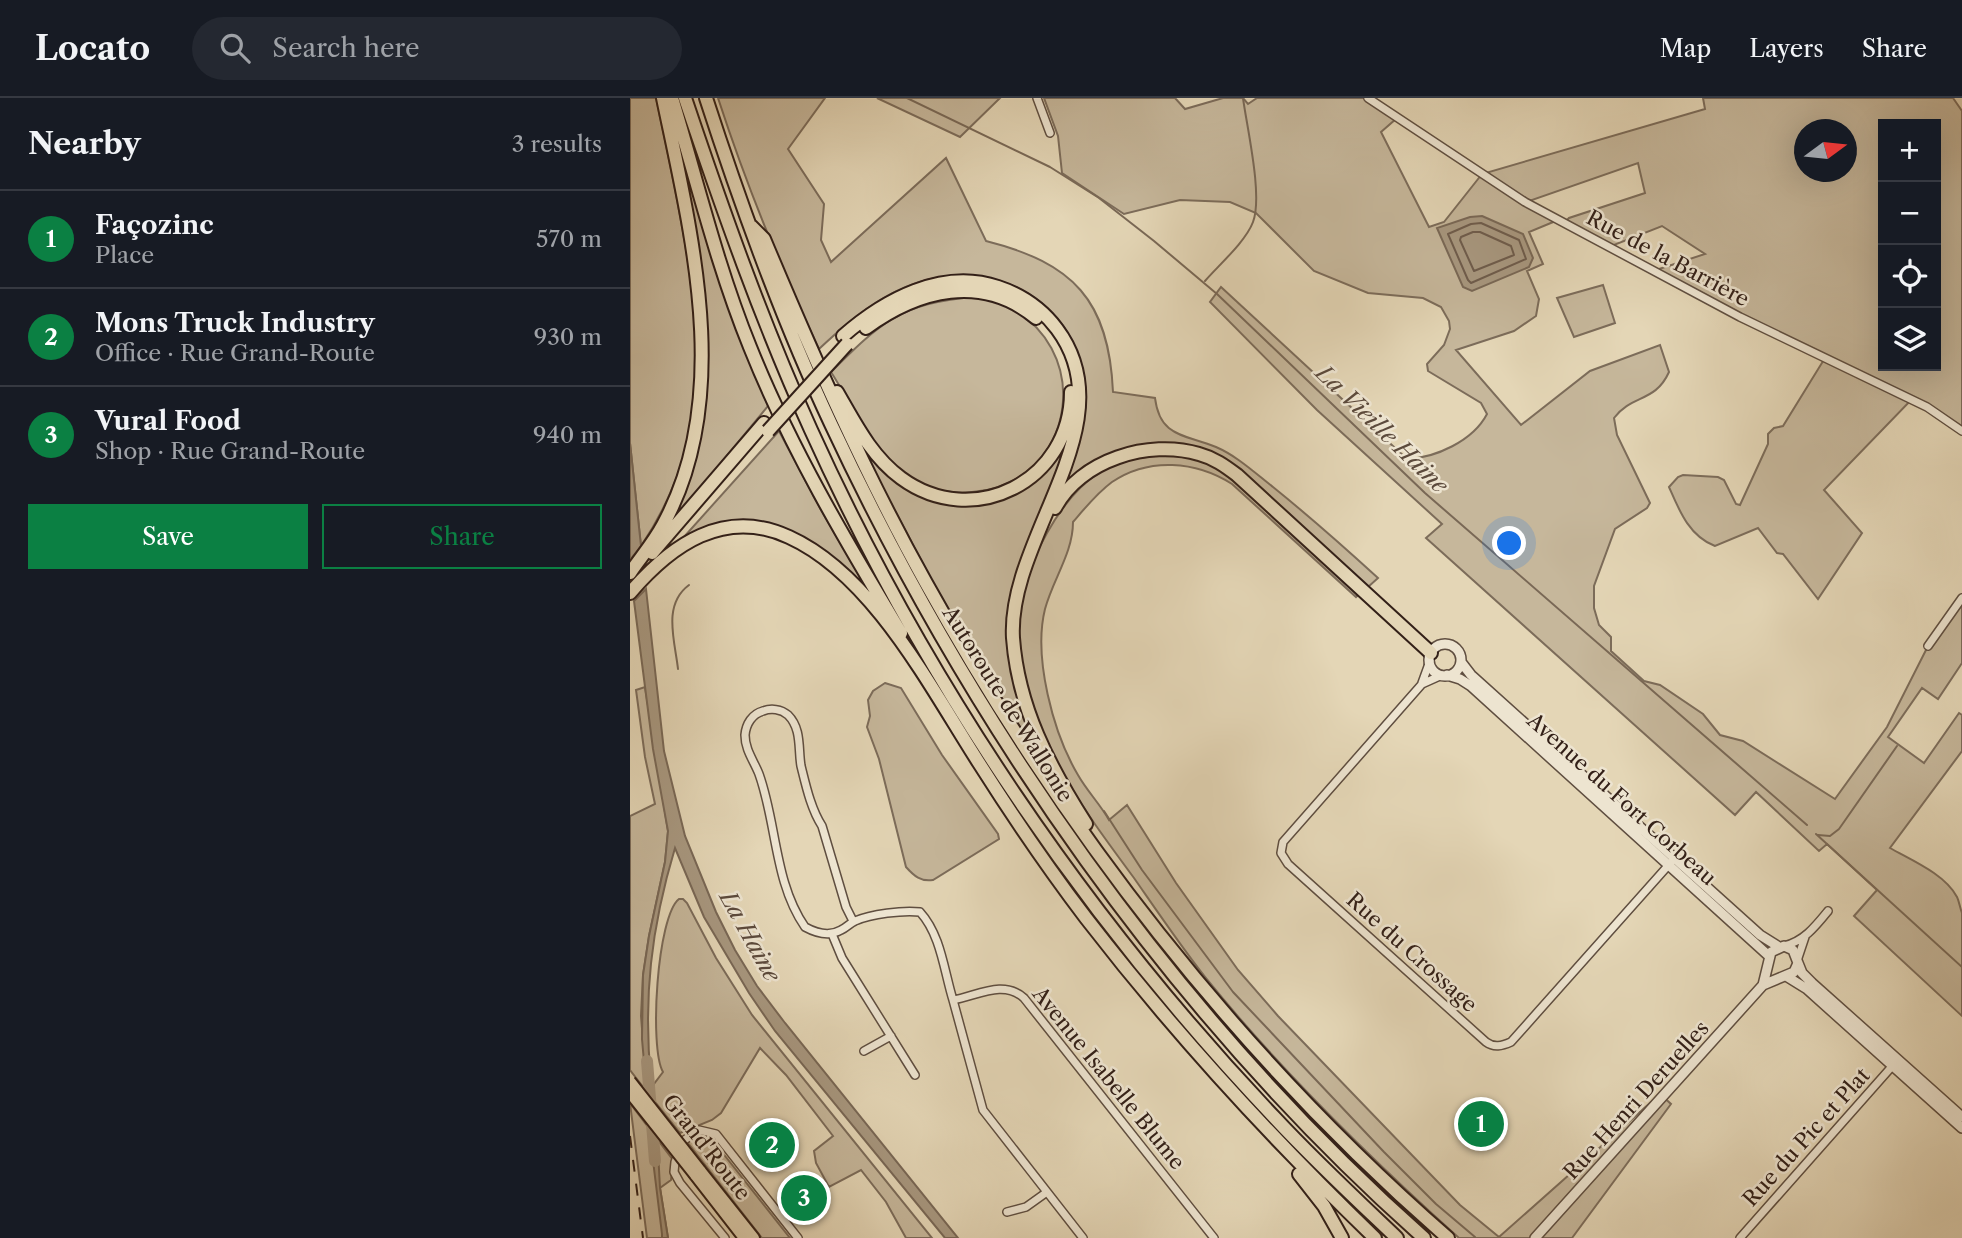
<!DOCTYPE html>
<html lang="en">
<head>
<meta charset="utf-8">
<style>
  body { margin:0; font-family:"Libre Caslon Text",serif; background:#242831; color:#f1f3f6 }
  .controls { position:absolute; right:21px; top:21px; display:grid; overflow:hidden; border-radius:0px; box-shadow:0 7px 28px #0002 }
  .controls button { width:63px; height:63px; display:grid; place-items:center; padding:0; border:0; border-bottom:2px solid #363941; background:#171b24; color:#f1f3f6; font:35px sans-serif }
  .compass { position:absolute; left:1164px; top:21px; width:63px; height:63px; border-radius:50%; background:#171b24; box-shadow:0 7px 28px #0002; rotate:75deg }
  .you { position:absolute; left:880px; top:446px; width:24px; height:24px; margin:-18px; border:5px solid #fff; border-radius:50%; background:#1a73e8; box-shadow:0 0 0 10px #1a73e833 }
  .badge { display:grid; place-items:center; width:46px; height:46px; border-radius:50%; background:#0b8043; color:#fff; font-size:23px; font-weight:700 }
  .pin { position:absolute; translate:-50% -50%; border:4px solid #fff; box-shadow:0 2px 7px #0006 }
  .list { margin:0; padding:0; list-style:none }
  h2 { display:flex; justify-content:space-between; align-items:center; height:91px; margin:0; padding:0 28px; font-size:30px }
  h2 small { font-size:23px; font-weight:400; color:#9ea1a6 }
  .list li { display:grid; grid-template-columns:46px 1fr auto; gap:21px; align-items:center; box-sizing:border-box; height:98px; padding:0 28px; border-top:2px solid #363941 }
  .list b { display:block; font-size:26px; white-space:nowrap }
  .list p { margin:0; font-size:23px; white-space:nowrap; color:#9ea1a6 }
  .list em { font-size:23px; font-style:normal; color:#9ea1a6 }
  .actions { display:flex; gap:14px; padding:21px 28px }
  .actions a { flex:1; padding:16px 0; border:2px solid #0b8043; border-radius:0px; text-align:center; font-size:24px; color:#0b8043 }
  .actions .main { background:#0b8043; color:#fff }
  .icon { flex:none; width:38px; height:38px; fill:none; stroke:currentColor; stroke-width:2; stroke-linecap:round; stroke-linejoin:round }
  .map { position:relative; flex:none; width:1332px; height:1140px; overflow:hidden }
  header { display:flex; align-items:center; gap:42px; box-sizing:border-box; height:98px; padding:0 35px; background:#171b24; border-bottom:2px solid #363941 }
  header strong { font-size:33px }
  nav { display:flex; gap:38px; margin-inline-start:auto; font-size:24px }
  .search { width:490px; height:63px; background:#242831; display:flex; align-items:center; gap:18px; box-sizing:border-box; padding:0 24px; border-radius:38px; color:#9ea1a6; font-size:26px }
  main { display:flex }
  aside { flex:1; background:#171b24 }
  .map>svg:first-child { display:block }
</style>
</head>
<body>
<header>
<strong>Locato</strong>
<div class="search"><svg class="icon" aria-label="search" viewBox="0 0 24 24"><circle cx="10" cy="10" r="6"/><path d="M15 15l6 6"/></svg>Search here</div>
<nav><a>Map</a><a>Layers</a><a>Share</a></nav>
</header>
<main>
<aside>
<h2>Nearby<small>3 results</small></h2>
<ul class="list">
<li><span class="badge">1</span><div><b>Façozinc</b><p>Place</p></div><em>570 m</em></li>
<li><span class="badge">2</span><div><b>Mons Truck Industry</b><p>Office · Rue Grand-Route</p></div><em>930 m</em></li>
<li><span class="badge">3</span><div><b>Vural Food</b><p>Shop · Rue Grand-Route</p></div><em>940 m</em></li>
</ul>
<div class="actions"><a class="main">Save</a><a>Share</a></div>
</aside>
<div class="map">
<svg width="1332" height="1140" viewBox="0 0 1332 1140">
  <rect width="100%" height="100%" fill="#e4d6b6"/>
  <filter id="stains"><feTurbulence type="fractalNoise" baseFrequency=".00286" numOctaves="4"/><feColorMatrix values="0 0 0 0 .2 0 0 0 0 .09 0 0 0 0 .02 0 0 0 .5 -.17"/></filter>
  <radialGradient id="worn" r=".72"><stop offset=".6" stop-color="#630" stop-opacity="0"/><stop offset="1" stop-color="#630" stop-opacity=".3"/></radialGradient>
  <path fill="#c6b79b" stroke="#7c6c5a" stroke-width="2" fill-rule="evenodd" d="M0 0H26C46 96 76 218 63 316 56 363 38 408 11 448L0 345Z
    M88 0H195L158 51 194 106 191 142 201 164 316 60 356 143C443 165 479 202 483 294L525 300C530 340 555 336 586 349 607 358 625 375 643 389 679 418 714 449 748 480L737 490 601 368 521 349 435 387C446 358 456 326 455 294 452 215 382 166 306 180 260 188 222 220 189 251 150 170 116 86 88 0Z
    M247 0H370L330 39Z
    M414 0H545L555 11 593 0H613L618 6 627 0H738L767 20 751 34 799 129 814 124 852 76 1075 11 1073 0H1323L1332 13V333L1282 301 1194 392 1232 435 1188 501 1153 456 1147 455 1128 430 1085 448C1059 438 1049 412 1039 389L1048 379 1053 377 1088 379 1094 382 1106 406 1110 407 1138 346V336L1144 330 1153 328 1195 260 1026 172 1075 156 1032 128 979 149 934 125 939 120 1015 95 1008 65 896 104 928 122 899 134 913 166 897 173 909 201 906 218 884 233 826 252 891 327 960 273 1030 247 1039 274C1025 305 1002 296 984 320L987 337 1020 405 1017 410 985 431 964 488V510L969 527 981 539V553L1014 583 1030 587 1073 616 1090 637 1113 643 1205 701 1257 629 1298 548 1332 500V565L1308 601 1292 590 1258 639 1294 665 1329 615 1332 617V653L1260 750C1281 762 1315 776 1327 799 1329 803 1330 810 1332 815V918L1224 818 1247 792 1197 746 1189 753 1126 694 1105 717 796 440 812 426 687 312 580 204 591 189 777 361C805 360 843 343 857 316L851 305 798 273 797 266 814 247 820 231 819 223 811 209 793 200 738 195 684 173 626 115 600 104 550 102 494 116 432 75 428 38ZM1253 26H1306V268H1253ZM1174 32H1216V74H1174Z
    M46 25 86 172 111 243 138 308 51 413 45 410C64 369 73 330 76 285Z
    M973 187 985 225 944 239 927 200Z
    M344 199C352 200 362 201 370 205 467 245 448 386 342 394 318 396 296 391 276 376 240 350 224 310 201 274 250 225 271 205 344 199Z
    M206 301 274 387 307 403 324 407H342L379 398 443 332 378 542 429 692 362 586 302 483Z
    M149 333 191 412 247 508C222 483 171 424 134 427 109 429 77 443 53 440Z
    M549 357 572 362 590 371 731 494 726 499 602 386C566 363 519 359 482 384 467 395 455 410 443 424 443 455 423 481 415 511 403 559 423 635 448 677 457 693 470 706 479 722L497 707 546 785 608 872 648 918 830 1107 869 1139 1030 996 1041 1006 942 1140H829C739 1059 651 973 575 879 550 847 527 813 504 780 456 715 403 645 390 562 384 520 396 471 417 435 449 378 483 356 549 357Z
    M255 585 271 590 312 657 368 736 369 741 303 782C291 784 284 778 276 769L249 661 237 629 240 618 238 602 243 593Z
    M15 589 38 733 35 764 19 838 13 877 11 918 17 994 0 972V718L25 706 15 659 6 592Z
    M49 801H53L57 805 86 860 122 917 302 1140H276L256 1104 231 1072 199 1089 186 1065 184 1053 203 1038 156 977 130 950 91 1015 82 1022 50 1035 22 1000 24 986 33 974C19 950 27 818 49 801Z
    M0 1005 43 1062 41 1082 30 1090 38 1140H17Z
    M71 1036 80 1039 160 1140H132L58 1045 62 1040Z"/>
  <path fill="#a89880" stroke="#796856" stroke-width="2" d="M852 118 893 136 903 160 899 169 842 193 833 189 807 130 840 119Z
    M0 345 11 448 0 462Z
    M16 491 34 653 55 738 86 814 105 852 127 888 155 925 328 1140H315L145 933 119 895 74 819 45 750C21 830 13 900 21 983L15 975 12 941 13 877 19 838 35 764 38 733 23 651 4 503Z
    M21 1046 28 1053 30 1090 38 1140H32V1136Z"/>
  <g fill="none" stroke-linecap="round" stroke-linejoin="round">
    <path stroke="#6e5c4c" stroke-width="2" d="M851 125 889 142 896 161 841 185 838 182 818 136 841 126Z
      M843 134H850L881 148 884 157 844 173 830 142 831 139Z"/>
    <path stroke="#796856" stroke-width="2" d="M277 0 420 69 469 100 524 143 587 196 795 395 1177 727
      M575 183C589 167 616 143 623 124 633 98 617 30 613 0
      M48 571C45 543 32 507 59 487
      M474 713 512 772 603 894 754 1054 806 1106 845 1139
      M1186 736 1332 869
      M1188 737 1200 738 1209 731 1267 648"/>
    <path stroke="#a89880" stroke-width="12" d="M17 963 25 1063"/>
    <defs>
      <path id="minor" d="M407 0 420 35
        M738 0 895 104 1110 219 1297 309 1332 333
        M1298 548 1332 500
        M812 577 792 586 653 744 651 755 658 766 856 944C864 950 872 948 881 944L1044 761
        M792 585 800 563
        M223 823 216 809 192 728C181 711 176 688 171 668 168 651 172 631 158 617 151 611 141 610 133 613 122 616 116 626 115 637 115 652 124 663 129 676 147 726 144 784 175 829 186 835 199 839 211 832 216 830 220 825 225 823 241 816 273 812 290 814 311 837 314 873 323 902 347 898 373 881 394 900L584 1140
        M202 836 212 860 285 977
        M1154 848C1174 843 1185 829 1198 813
        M1168 860 1175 839
        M323 902 353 1012 453 1140
        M234 953 261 938
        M377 1114 396 1109 417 1094
        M95 1140 50 1085 44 1074 45 1064 53 1043 69 1032 86 1036 168 1140
        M1110 1140 1265 965"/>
      <path id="tertiary" d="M799 562a16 16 0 1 1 32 0a16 16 0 1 1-32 0Z
        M831 564 841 577 1130 837 1149 849
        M817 577 830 581 841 588 1139 858
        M1168 865 1172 875 1182 885 1332 1019
        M1156 878 1177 891 1332 1030
        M905 1140 1133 887 1164 874 1168 865 1163 852 1154 848 1141 854 1133 887"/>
      <path id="primary" d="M70 1072 124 1140
        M65 1077 114 1140"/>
      <path id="motorway" d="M42 0C67 83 87 168 120 249 160 349 215 442 271 535
        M55 0C93 113 132 224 181 332 295 584 455 820 645 1020 684 1062 726 1101 767 1140
        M76 0C112 111 151 220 201 326 342 628 544 918 794 1140
        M121 128 134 141C183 258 234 374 296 485 432 730 606 955 818 1140
        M236 230C288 192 352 175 406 220
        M213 238C254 202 312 170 368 189 392 197 412 211 427 231 498 326 377 439 383 540 388 609 419 668 456 726
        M207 294C225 325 241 358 271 380 343 433 441 383 441 294
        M425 410C450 362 519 341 569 356 584 360 595 368 607 377L801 555
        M22 455 134 325
        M0 475C11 459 24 444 33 427 104 298 61 135 33 0
        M0 495C41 447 94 409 159 439 243 477 300 589 349 665 382 717 418 770 456 820 544 934 641 1040 745 1140
        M669 1076 694 1108 712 1140"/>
    </defs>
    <use href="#minor" stroke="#5f4e40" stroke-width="10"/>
    <use href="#tertiary" stroke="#5f4e40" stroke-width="12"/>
    <use href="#primary" stroke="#332018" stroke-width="14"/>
    <use href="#motorway" stroke="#332018" stroke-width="16"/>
    <use href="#minor" stroke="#ede4d0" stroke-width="7"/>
    <use href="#tertiary" stroke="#ede4d0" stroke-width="9"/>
    <use href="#primary" stroke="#e4d6b6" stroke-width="10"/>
    <use href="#motorway" stroke="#e4d6b6" stroke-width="12"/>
    <path stroke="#332018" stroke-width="2" stroke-dasharray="12 12" stroke-linecap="butt" d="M0 1038 13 1140"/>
    <defs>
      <path id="primary-bridge" d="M0 983 70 1072
        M0 995 65 1077"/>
      <path id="motorway-bridge" d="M138 333 217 246"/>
    </defs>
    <use href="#primary-bridge" stroke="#332018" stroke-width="14" stroke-linecap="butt"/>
    <use href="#motorway-bridge" stroke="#332018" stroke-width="16" stroke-linecap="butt"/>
    <use href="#primary-bridge" stroke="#e4d6b6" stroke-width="10"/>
    <use href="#motorway-bridge" stroke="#e4d6b6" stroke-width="12"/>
  </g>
  <g text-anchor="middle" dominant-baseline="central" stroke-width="5" stroke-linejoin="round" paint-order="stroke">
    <g font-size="21" fill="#332018" stroke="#ede4d0">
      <text transform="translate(1038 160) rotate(28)">Rue de la Barrière</text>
      <text transform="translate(378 606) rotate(58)">Autoroute de Wallonie</text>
      <text transform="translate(992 701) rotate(42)">Avenue du Fort Corbeau</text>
      <text transform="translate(782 854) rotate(42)">Rue du Crossage</text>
      <text transform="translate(479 980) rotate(51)">Avenue Isabelle Blume</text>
      <text transform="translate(1006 1002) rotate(-48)">Rue Henri Deruelles</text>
      <text transform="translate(1176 1039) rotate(-48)">Rue du Pic et Plat</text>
      <text transform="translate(77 1049) rotate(52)">Grand'Route</text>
    </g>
    <g font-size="23" font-style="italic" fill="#5c4a3c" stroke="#ede4d0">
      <text transform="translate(752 331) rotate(44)">La Vieille Haine</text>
      <text transform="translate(120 838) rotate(61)">La Haine</text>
    </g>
  </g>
  <rect width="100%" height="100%" filter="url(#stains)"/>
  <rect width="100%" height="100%" fill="url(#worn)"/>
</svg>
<div class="controls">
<button>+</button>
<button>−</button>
<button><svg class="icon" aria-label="locate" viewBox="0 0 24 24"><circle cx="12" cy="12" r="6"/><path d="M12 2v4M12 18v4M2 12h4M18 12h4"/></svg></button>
<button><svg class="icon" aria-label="layers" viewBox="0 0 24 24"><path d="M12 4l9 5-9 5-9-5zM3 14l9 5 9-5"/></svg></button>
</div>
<svg class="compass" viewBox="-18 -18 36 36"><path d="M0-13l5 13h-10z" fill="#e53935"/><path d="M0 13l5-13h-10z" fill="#9ea1a6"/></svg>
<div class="you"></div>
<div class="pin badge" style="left:851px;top:1026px">1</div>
<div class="pin badge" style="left:142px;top:1047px">2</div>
<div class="pin badge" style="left:174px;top:1100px">3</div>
</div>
</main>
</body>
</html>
